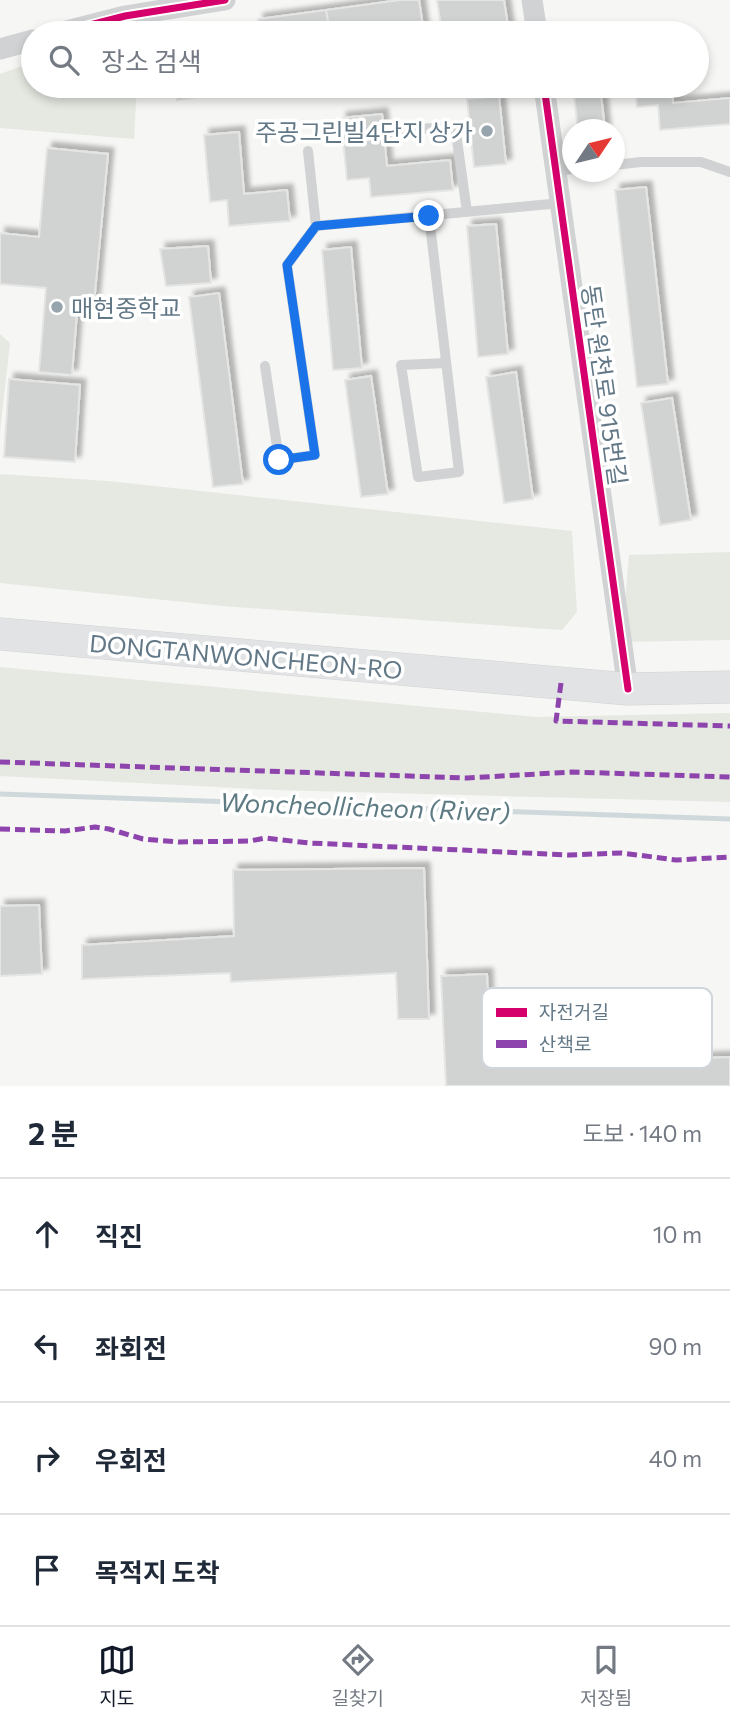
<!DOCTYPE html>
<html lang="ko">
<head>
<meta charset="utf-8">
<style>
  body { margin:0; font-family:Commissioner,"Noto Sans KR",sans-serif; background:#f2f2f3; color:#1f2937 }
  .compass { position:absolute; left:562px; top:119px; width:63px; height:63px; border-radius:50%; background:#fff; box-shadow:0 4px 10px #0003; rotate:55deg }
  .stop { position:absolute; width:21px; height:21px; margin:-16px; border:5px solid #1a73e8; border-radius:50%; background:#fff }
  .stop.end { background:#1a73e8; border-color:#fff; box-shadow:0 2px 7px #0008 }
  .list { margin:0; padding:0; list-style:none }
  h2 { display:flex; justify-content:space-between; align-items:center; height:91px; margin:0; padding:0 28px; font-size:30px }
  h2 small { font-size:23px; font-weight:400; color:#747a83 }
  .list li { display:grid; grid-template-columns:46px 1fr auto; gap:21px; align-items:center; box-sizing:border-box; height:112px; padding:0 28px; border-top:2px solid #e0e1e3 }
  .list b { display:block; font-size:26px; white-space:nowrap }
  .list em { font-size:23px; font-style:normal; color:#747a83 }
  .icon { flex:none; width:38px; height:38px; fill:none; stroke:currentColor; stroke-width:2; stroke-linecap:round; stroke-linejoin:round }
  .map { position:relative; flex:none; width:730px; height:1086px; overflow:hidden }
  .search { position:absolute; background:#fff; box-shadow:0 4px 10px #0003; left:21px; right:21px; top:21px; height:77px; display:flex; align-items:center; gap:18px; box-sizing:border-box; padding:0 24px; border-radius:38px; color:#747a83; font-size:26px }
  .sheet { height:539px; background:#fff }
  nav { display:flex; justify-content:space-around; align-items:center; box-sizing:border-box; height:98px; border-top:2px solid #e0e1e3; background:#fff; font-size:19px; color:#747a83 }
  nav a { display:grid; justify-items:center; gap:4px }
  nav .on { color:#111827 }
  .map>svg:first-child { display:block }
</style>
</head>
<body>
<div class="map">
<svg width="730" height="1086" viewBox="0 0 730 1086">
  <defs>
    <filter id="shadow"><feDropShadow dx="5.5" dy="-5.5" stdDeviation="2" flood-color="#0004"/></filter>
  </defs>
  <rect width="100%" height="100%" fill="#f6f6f4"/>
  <path fill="#e6e9e2" d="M33 62V86H137L134 139 0 128V74Z
    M0 334 10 343 0 432Z
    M0 474 108 481 572 531 577 612 562 630 222 606 0 583Z
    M730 552V640L622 642 629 555Z
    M0 667 537 717 730 713V802L275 790 0 776Z"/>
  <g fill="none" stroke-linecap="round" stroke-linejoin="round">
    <path stroke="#cfd9db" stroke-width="5" d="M0 794 730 819"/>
  </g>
  <path fill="#d1d3d3" stroke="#e5e5e4" stroke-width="2" filter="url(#shadow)" d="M400 0H419L424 33H330L326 10Z
    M437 0H504L509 33H442Z
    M326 10 330 33H260L258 19Z
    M167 86H233L234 91 177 100 176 87 167 88Z
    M267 86H335L268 95Z
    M573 86H600L605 130H578Z
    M635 86H672L673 103 730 98V124L660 130 658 105 637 107Z
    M499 96 506 164 474 167 467 99Z
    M382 114 387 166 450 160 453 190 371 197 369 178 347 180 341 118Z
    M239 132 244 194 287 190 290 221 229 226 227 200 210 202 204 135Z
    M47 148 108 154 93 314 77 312 72 375 39 372 46 288 0 284V233L39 237Z
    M646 187 668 384 637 387 615 190Z
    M496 224 508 354 478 357 467 226Z
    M208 246 211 283 166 286 160 249Z
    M351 247 362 368 333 370 322 250Z
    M219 293 243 484 213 487 189 297Z
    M516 372 533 499 504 503 486 377Z
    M371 376 388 494 361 497 345 380Z
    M9 379 80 385 75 462 4 457Z
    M672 398 691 520 660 525 641 403Z
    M424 868 429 1019H398L396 973 231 982 230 973 82 979V945L234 936 233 870Z
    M39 905 42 974 0 976V906Z
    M487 974 489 1027 503 1026 505 1057 547 1055V1064L730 1057V1086H446L441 976Z"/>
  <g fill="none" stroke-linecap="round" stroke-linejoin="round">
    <defs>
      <path id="secondary" d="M0 634 628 689 730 687"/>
    </defs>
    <use href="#secondary" stroke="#d1d3d4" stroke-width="33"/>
    <path stroke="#d1d2d3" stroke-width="10" d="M396 131 455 126 467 212
      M308 151 316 226
      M614 165 641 162H701L730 172
      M556 171 572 169
      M429 216 459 472 418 477 401 365 446 363
      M265 366 279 460 315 455 287 265 316 226 561 203"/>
    <path stroke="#d1d2d3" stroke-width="21" d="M532 0 537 33
      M59 33 125 16 225 0
      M0 49 33 40
      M544 86 628 689"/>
    <use href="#secondary" stroke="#e2e3e4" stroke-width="32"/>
    <path stroke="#8e44ad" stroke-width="5" stroke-dasharray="10 5" stroke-linecap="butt" d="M561 683 556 721 730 726
      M0 762 467 778 572 772 730 777
      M0 829 65 831 95 827 109 829 143 839 179 842 250 841 265 838 309 843 568 855 622 853 676 860 730 857"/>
    <defs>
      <path id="cycleway" d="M59 33 125 16 225 0
        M544 86 628 689"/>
    </defs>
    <use href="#cycleway" stroke="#fff" stroke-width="11"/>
    <use href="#cycleway" stroke="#d6006c" stroke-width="7"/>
  </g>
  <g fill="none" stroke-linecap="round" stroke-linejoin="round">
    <path stroke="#1a73e8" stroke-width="9" d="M279 460 315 455 287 265 316 226 429 216"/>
  </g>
  <g fill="#96a4ad" stroke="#fff" stroke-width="2.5">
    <circle cx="487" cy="131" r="7"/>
    <circle cx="57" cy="307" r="7"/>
  </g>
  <g text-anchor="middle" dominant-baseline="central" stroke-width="7" stroke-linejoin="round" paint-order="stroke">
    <g font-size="24" fill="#627887" stroke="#fff" text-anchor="end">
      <text x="473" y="131">주공그린빌4단지 상가</text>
      <text x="71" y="307" text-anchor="start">매현중학교</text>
    </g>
    <g font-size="24" fill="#627887" stroke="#fff">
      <text transform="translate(605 385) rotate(82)">동탄 원천로 915번길</text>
      <text transform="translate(246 656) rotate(5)">DONGTANWONCHEON-RO</text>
    </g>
    <g font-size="26" font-style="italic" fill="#5e7b83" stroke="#fff">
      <text transform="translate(365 806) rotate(2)">Woncheollicheon (River)</text>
    </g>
  </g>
  <rect x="482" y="988" width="230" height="80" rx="10" fill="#fff" stroke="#d0d6db" stroke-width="2"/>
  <rect x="496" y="1008" width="31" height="9" fill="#d6006c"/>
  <rect x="496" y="1040" width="31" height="8" fill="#8e44ad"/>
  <g font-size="19" fill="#627887">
    <text x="539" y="1019">자전거길</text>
    <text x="539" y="1051">산책로</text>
  </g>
</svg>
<svg class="compass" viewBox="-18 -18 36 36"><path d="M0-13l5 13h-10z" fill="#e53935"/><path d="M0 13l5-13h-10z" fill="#747a83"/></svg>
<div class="stop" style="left:279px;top:460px"></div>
<div class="stop end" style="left:429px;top:216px"></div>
<div class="search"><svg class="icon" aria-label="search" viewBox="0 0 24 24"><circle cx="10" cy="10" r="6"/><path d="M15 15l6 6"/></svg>장소 검색</div>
</div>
<section class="sheet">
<h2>2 분<small>도보 · 140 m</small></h2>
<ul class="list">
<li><svg class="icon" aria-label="ahead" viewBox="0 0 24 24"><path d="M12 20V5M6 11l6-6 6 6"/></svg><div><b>직진</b></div><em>10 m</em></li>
<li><svg class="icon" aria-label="left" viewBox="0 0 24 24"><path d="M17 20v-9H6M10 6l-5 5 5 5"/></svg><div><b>좌회전</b></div><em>90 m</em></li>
<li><svg class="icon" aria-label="right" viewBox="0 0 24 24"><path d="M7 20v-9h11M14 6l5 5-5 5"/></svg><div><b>우회전</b></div><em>40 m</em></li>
<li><svg class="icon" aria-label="arrive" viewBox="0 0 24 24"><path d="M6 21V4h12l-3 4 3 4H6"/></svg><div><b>목적지 도착</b></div></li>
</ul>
</section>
<nav>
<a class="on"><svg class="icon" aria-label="map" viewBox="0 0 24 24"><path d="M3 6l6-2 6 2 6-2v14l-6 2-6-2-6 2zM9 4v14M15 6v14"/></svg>지도</a>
<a><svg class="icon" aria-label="directions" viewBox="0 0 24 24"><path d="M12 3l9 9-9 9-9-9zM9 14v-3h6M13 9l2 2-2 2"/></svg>길찾기</a>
<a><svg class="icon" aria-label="saved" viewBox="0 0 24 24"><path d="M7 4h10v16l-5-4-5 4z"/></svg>저장됨</a>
</nav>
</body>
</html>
